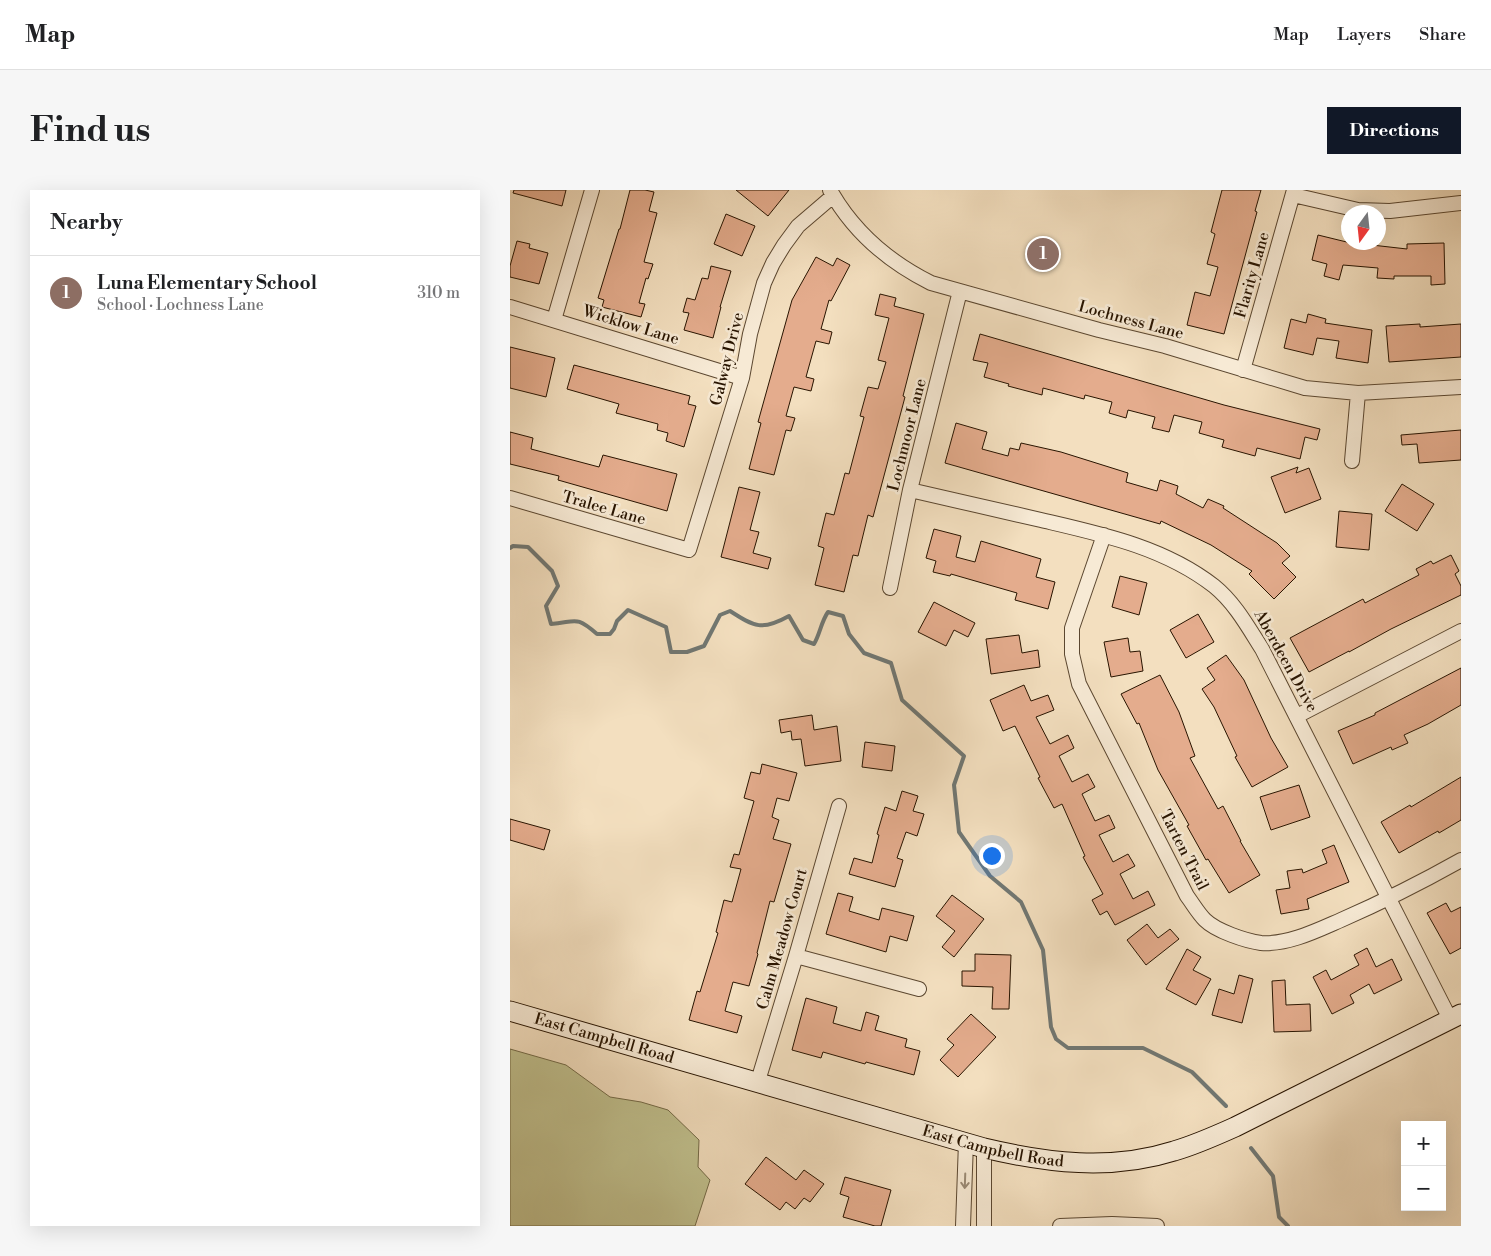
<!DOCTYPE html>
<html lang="en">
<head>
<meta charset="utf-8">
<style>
  body { margin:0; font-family:"Libre Bodoni",serif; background:#f6f6f6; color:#202124 }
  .controls { position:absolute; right:15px; bottom:15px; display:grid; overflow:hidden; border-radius:0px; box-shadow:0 5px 20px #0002 }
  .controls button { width:45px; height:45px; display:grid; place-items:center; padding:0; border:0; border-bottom:1px solid #e0e0e0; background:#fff; color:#202124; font:25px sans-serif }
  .compass { position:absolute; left:831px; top:15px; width:45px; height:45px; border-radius:50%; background:#fff; box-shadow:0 5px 20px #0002; rotate:195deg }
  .you { position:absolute; left:481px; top:665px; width:18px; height:18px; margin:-12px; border:4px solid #fff; border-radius:50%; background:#1a73e8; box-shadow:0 0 0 8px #1a73e833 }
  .badge { display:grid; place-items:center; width:32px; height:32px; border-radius:50%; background:#111827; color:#fff; font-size:16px; font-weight:700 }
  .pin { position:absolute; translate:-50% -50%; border:2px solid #fff; box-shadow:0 1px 5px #0006 }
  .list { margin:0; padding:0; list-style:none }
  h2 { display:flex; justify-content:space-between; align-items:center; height:65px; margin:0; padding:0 20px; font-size:21px }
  h2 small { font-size:16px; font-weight:400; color:#757577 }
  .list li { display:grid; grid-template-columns:32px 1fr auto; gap:15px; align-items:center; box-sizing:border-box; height:75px; padding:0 20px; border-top:1px solid #e0e0e0 }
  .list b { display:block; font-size:19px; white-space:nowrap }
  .list p { margin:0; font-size:16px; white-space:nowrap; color:#757577 }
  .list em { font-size:16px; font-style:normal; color:#757577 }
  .map { position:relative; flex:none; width:951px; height:1036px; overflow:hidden; border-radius:0px }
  header { display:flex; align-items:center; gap:30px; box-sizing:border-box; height:70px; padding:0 25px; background:#fff; border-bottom:1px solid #e0e0e0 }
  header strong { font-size:24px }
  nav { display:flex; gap:28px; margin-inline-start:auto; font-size:18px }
  .intro { display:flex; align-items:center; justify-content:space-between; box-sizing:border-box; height:120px; padding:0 30px }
  h1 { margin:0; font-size:35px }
  .button { padding:12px 22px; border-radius:0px; background:#111827; color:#fff; font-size:18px; font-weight:700 }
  main { display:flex; gap:30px; padding:0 30px }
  aside { flex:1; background:#fff; border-radius:0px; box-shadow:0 5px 20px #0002 }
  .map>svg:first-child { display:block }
</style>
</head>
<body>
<header>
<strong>Map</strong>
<nav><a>Map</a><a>Layers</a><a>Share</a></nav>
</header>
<div class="intro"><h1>Find us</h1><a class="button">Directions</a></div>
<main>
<aside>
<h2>Nearby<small></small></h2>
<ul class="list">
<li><span class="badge" style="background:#8d6e63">1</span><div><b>Luna Elementary School</b><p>School · Lochness Lane</p></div><em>310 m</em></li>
</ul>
</aside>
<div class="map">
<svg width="951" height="1036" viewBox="0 0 951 1036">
  <rect width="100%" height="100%" fill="#f3dfbf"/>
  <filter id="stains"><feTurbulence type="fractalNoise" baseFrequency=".004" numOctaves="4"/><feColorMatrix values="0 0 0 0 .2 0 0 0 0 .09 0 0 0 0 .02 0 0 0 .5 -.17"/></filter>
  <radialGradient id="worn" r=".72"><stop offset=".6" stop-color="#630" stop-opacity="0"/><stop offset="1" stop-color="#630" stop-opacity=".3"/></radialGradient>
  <path fill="#c0c08e" stroke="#746a47" d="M0 859 56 875 100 907 131 912 158 920 189 950 188 977 200 990 185 1036H0Z"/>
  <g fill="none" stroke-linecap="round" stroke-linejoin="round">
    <path stroke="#717772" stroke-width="4" d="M0 358 3 356 18 357 42 381 48 396 36 416 41 434C67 432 65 425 87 444H100L104 439 107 431 118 420 156 437 161 462H177L194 456 210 425 220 421C245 437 252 441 279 426L293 450 304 454C310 444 311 432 318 422L333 426 339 444 354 463 381 473 392 510 454 566 444 595 449 642 480 686 511 712 533 760 541 837 546 849 558 858H633L682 882 716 916
      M741 958 763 986 769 1027 778 1036"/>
  </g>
  <path fill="#e4ac8d" stroke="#281400" d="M4 0H56L52 16 3 3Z
    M120 0H135L144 2 139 21 147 23 134 72 143 74 138 89 136 88 129 113 135 114 131 127 92 117 94 110 88 108 109 39H110Z
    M226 0H279L258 26Z
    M712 0H751L745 21 747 22 714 144 677 135 685 102 700 106 708 77 697 74 705 44 701 42Z
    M216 24 245 36 232 66 204 54Z
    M808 45 853 56V54L897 59V54L934 53 935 94 921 95V86H884V89L867 88 868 78 833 75 829 90 814 86 817 74 802 70Z
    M7 51 20 54 19 58 38 63 29 94 0 87V76Z
    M306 67 323 76 327 68 340 75 321 111 319 110 311 139 322 142 319 154 306 151 296 187 304 189 301 201 284 197 276 226 285 228 281 241 276 240 264 285 239 279 251 233 248 232 282 110Z
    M201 76 221 81 210 117H211L203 148 174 140 179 123 173 122 177 108 185 110 192 88 198 89Z
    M370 104 386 108 384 116 414 124 393 206 395 207 363 327 358 325 348 366 343 365 334 402 305 395 314 358 308 356 316 323 324 325 335 283 339 284 354 227 350 226 358 197 368 199 376 172 368 170 379 128 365 125Z
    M798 124 816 129 815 133 862 140 858 173 826 168 829 151 807 148 803 165 774 158 781 129 796 133Z
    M910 134V137L951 134V167L879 172 876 136Z
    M470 144 714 215 810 239 807 250 795 247 790 269 747 258 745 266 712 257 714 250 689 243 692 232 664 225 659 242 642 238 645 227 618 220 616 228 599 223 602 212 575 205 574 209 533 198 532 205 498 196 499 194 474 187 478 173 463 170Z
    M0 157 45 168 36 207 0 198Z
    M64 175 180 206 178 214 186 216 174 257 156 251 158 243 147 240 148 234 106 223 109 214 57 199Z
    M446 233 477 242 472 259 498 266 500 258 509 260 511 253 551 262 618 283 616 292 647 301 650 290 668 296 666 304 693 318 698 309 714 316 713 318 767 353 780 366 772 373 786 387 764 409 739 384 742 381 701 355 651 331 650 334 435 273Z
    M951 240V270L909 273 907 254 892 255 891 245Z
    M0 242 23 248 21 259 89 277 93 265 167 284 157 321 48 290 49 286 0 274Z
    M788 277 786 283 799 278 811 309 775 323 761 287Z
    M892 294 924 314 907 341 875 321Z
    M229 297 250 302 240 340 249 342 243 363 261 368 258 379 211 367Z
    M829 321 862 324 859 360 826 357Z
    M424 339 451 346 446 367 465 372 471 351 531 369 526 387 545 392 538 419 505 410 507 403 441 384 440 386 423 382 426 371 416 368Z
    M941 365 949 381 945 384 951 396V405L881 439 839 462V461L799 482 780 448 853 409 855 413 909 385 906 379 921 371 923 374Z
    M610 386 637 393 629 425 602 417Z
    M424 412 465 433 458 447 444 440 436 456 408 442Z
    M688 424 704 452 676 468 660 440Z
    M509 445 512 463 528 460 530 477 481 484 476 449Z
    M618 448 620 462 630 461 633 481 601 487 594 452Z
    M716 465 734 490 761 548 778 577 742 597 725 567 727 566 704 517 692 499 705 490 697 478Z
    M951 478V515L918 534 894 545 898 553 882 560 881 557 843 574 828 541 865 525V523Z
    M650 485 669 522 685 566 680 568 708 619 713 616 731 651H730L750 685 719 703 698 669 696 670 677 636 679 635 648 580 629 533 627 534 611 504Z
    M514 495 521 511 538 505 544 520 526 527 540 554 558 545 564 558 549 566 562 592 578 584 585 597 572 604 585 631 599 625 605 638 589 645 603 672 618 664 625 676 610 684 623 709 638 701 645 715 605 735 597 721 590 725 582 710 593 704 573 667 575 666 552 614 544 618 528 588 530 587 505 536 493 541 480 510Z
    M302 525 304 540 327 536 331 571 295 576 291 549 282 550 281 541 271 543 269 530Z
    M355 552 385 556 382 581 352 577Z
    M252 574 287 583 279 611 267 608 262 627 269 630 263 649 281 654 264 712 260 711 247 763 248 764 239 796 223 792 215 821 232 826 227 843 179 830 187 801 190 802 208 743 206 742 214 710 222 712 231 679 220 677 224 664 229 665 244 611 234 608 241 582 250 584Z
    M951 587V630L929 643 928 641 889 663 871 632 900 615 901 617Z
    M789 595 800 627 761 640 750 607Z
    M392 601 408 606 403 621 414 624 407 646 396 642 387 668 393 670 385 697 339 684 344 668 362 673 369 645 367 644 375 617 386 621Z
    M0 629 40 640 34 660 0 650Z
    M824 655 839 692 797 709 799 719 771 724 766 700 780 698 777 681 792 679 793 683 817 673 812 660Z
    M328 703 343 707 339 721 369 730 372 718 404 726 397 751 380 746 376 762 316 744Z
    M442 705 474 729 444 767 432 757 445 741 426 726Z
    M936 713 941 722 951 717V758L940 764 917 723Z
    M637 734 648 748 660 739 669 749 636 775 617 750Z
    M857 758 866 777 882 769 892 790 864 804 859 794 840 805 844 813 822 824 803 787 816 780 821 790 849 775 844 765Z
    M677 759 691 767 683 780 701 789 686 815 656 799Z
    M465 764 501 765 499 819H482L483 797 452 796V781H465Z
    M729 785 743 789 732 833 702 825 709 799 724 804Z
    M775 790 776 815 800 814 801 841 764 842 762 791Z
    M296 808 327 817 323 833 351 841 356 822 369 826 365 840 397 849 395 857 410 861 404 885 356 872 355 874 313 862 311 868 282 860Z
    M461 824 486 847 448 887 430 870 444 855 437 849Z
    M256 967 286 990 294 980 314 994 300 1012 294 1008 285 1019 276 1012 270 1020 235 994Z
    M335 987 381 1000 371 1036H365L333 1027 339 1007 330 1004Z"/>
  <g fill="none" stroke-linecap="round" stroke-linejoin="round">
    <defs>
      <path id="street" d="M320 0C343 41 379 72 421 93L589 140 655 156 795 198 848 203 951 197
        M783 5 848 20 880 21 951 13
        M0 117 232 188
        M44 130 82 0
        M733 180 784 0
        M842 271 848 203
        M400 300C444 310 487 320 531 330 591 344 654 357 704 396 725 413 738 437 752 459L940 829
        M0 308 179 360 232 188 240 144 254 93 263 73 274 55 288 36 323 6
        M594 345 562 438V464L569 494 677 706C683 714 688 723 695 730 706 741 736 751 751 753 778 755 808 740 831 730 872 712 912 692 951 670
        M380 398 400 300 450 101
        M787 526 951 441
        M286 766 409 799
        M248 891 286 766 329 616
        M474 958V1036
        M453 1036 456 952
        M550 1036 602 1034 647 1036"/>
      <g id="secondary">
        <path id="s1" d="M0 821 474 958C537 973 601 981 664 961 685 955 705 946 725 937L951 824"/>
      </g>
    </defs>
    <use href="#street" stroke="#5b4730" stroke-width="16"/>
    <use href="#secondary" stroke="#281400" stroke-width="21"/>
    <use href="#street" stroke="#f7ead5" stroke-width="14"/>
    <use href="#secondary" stroke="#f7ead5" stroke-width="19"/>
  </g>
  <defs><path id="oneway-shaft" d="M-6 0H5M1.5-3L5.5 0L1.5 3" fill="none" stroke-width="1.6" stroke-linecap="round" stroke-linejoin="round" transform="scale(1.25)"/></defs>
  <use stroke="#9a8a75" href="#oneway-shaft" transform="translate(455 991) rotate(92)"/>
  <g text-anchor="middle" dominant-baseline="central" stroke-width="5" stroke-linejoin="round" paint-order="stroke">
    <g font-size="16" fill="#281400" stroke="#f7ead5">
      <text transform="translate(742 85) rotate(-74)">Flarity Lane</text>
      <text transform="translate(621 130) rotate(15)">Lochness Lane</text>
      <text transform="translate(121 135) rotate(17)">Wicklow Lane</text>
      <text transform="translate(217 169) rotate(-76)">Galway Drive</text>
      <text transform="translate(397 245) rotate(-76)">Lochmoor Lane</text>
      <text transform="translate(94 318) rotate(16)">Tralee Lane</text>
      <text transform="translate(776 471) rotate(61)">Aberdeen Drive</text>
      <text transform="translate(674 660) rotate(63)">Tarten Trail</text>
      <text transform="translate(272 749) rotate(-74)">Calm Meadow Court</text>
      <text stroke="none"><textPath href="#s1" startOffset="98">East Campbell Road</textPath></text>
      <text stroke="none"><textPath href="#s1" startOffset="502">East Campbell Road</textPath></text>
    </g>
  </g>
  <rect width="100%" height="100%" filter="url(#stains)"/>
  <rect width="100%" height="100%" fill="url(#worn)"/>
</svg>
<div class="controls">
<button>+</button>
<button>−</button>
</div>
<svg class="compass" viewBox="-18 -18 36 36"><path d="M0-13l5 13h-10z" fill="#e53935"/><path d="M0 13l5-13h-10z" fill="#757577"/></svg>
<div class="you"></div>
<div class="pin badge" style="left:533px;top:64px;background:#8d6e63">1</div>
</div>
</main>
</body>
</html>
